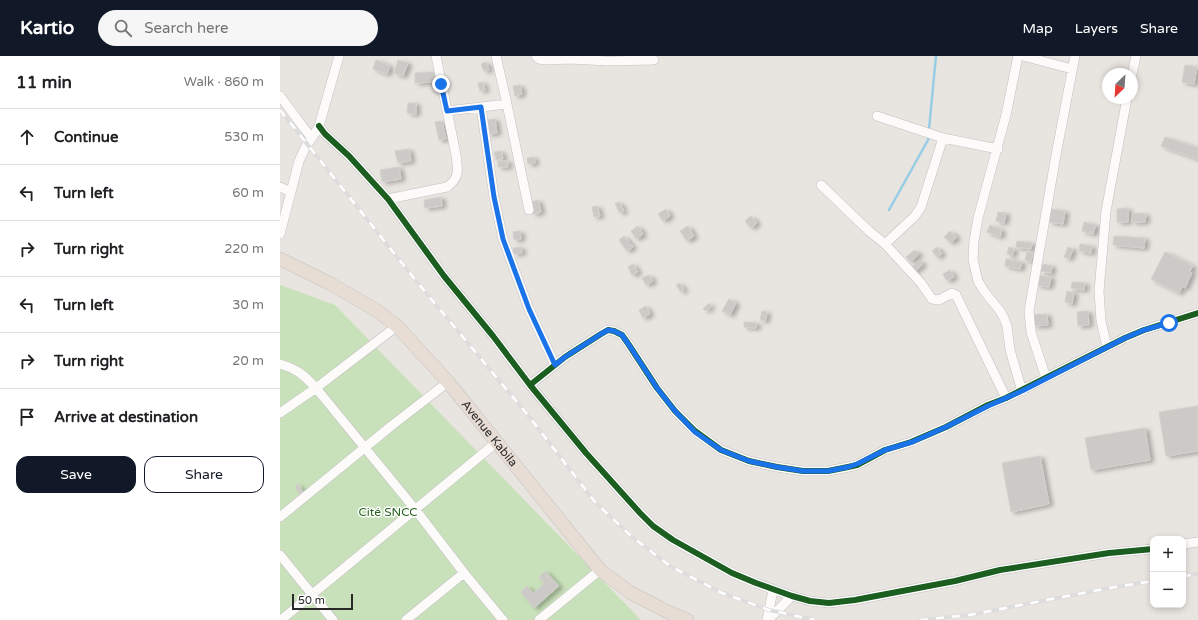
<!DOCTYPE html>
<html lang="en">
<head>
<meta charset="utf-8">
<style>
  body { margin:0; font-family:"Varela Round",sans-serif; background:#f6f6f6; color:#202124 }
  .controls { position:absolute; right:12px; bottom:12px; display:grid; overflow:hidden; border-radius:8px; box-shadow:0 2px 6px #0003 }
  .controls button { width:36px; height:36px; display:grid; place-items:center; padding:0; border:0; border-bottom:1px solid #e0e0e0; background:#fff; color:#202124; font:20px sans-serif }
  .compass { position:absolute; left:822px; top:12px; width:36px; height:36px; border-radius:50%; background:#fff; box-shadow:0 2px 6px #0003; rotate:205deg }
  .scale { position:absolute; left:12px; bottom:10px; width:61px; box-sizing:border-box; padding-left:4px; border:2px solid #292929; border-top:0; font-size:11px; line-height:14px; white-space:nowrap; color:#292929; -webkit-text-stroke:3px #fff; paint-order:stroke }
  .stop { position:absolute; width:12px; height:12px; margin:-9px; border:3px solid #1a73e8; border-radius:50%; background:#fff }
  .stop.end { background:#1a73e8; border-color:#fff; box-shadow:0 1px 4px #0008 }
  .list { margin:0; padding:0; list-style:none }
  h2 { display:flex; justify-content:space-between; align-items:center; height:52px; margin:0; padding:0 16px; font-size:17px }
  h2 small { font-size:13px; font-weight:400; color:#757577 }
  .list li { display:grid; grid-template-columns:26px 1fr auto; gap:12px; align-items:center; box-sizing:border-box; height:56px; padding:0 16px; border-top:1px solid #e0e0e0 }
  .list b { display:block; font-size:15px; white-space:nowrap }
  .list em { font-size:13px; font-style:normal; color:#757577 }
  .actions { display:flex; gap:8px; padding:12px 16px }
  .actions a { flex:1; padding:9px 0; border:1px solid #111827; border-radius:12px; text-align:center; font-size:14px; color:#111827 }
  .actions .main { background:#111827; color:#fff }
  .icon { flex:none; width:22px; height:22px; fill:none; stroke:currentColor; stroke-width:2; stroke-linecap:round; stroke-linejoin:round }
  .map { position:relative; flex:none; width:918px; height:564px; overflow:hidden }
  header { display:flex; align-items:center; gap:24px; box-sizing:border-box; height:56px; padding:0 20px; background:#111827; color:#fff }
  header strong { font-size:19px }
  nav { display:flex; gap:22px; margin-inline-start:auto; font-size:14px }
  .search { width:280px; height:36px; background:#f6f6f6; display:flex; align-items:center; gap:10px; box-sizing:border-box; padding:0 14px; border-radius:22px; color:#757577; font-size:15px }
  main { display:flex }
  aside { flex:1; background:#fff }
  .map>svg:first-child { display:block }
</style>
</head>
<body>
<header>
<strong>Kartio</strong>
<div class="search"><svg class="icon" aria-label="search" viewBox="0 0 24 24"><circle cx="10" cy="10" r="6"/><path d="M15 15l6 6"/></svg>Search here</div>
<nav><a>Map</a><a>Layers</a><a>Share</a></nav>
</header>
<main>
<aside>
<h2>11 min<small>Walk · 860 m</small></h2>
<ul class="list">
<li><svg class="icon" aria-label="ahead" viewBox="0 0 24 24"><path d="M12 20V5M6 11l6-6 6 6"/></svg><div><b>Continue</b></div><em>530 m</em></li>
<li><svg class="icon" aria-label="left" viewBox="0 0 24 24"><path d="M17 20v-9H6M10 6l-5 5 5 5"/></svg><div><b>Turn left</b></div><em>60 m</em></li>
<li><svg class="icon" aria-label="right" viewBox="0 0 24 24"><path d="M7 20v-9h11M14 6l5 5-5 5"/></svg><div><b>Turn right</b></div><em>220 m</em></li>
<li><svg class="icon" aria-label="left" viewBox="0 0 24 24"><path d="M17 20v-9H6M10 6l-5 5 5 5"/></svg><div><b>Turn left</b></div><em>30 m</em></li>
<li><svg class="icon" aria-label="right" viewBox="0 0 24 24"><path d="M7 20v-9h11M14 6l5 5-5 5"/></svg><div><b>Turn right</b></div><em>20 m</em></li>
<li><svg class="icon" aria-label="arrive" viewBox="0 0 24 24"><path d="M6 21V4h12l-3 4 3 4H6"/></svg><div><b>Arrive at destination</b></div></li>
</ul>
<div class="actions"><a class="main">Save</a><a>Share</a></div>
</aside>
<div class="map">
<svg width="918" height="564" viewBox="0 0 918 564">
  <defs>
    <filter id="shadow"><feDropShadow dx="4" dy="2" stdDeviation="2" flood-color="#0004"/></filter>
  </defs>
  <rect width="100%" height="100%" fill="#e8e4e0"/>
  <path fill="#c9e1ba" d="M0 229 55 249 361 564H0Z"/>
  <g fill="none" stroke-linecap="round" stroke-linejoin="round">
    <path stroke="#97cee6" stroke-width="2.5" d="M609 154 648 84 656 0"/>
  </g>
  <path fill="#cccac7" stroke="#d3d0cc" filter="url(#shadow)" d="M96 4 110 10 107 18 93 13Z
    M118 4 128 7 123 20 114 17Z
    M206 6 209 14 204 15 201 8Z
    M905 9 917 11 914 28 902 26Z
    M154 16V26L135 27V17Z
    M203 26 205 34 200 35 198 27Z
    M240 29 242 38 235 40 233 30Z
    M128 47H136V58L127 57Z
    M215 63 217 77 208 78 206 64Z
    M162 65 166 83 159 84 155 66Z
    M885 81 918 92V103L881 90Z
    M129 93 131 105 118 107 115 95Z
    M221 95 223 103 216 104 214 96Z
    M254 101 255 107 248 108 247 102Z
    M218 105H228V111H218Z
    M119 111 121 123 102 126 100 114Z
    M161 141 162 150 145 152 144 144Z
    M258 144 261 156 253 158 251 146Z
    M339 146 344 155 340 157 335 148Z
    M317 150 320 160 314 161 312 151Z
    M848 152V166H837V153Z
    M386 153 390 160 383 165 378 158Z
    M771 153 785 155 783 168 769 166Z
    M718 156 726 157 724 167 716 165Z
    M853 157 866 158 865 166H852Z
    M471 160 477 167 471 172 465 165Z
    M804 166 816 169 813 178 802 175Z
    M710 169 722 174 720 181 707 176Z
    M358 170 363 178 356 183 351 175Z
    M408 170 414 180 407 185 400 175Z
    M240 175 241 183 234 184 233 176Z
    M670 175 677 181 671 187 664 181Z
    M344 180 353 191 347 195 339 184Z
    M834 180 865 182 864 192 833 189Z
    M737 185 752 187 751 193 736 191Z
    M800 188 812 190 811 197 799 195Z
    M241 191 242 197 234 198 233 192Z
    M657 191 662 198 657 201 652 195Z
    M729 191 734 193 732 200 727 198Z
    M788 191 793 193 789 203 784 201Z
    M635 194 639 198 631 206 626 201Z
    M747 196 753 197 751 205 745 204Z
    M885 196 913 210 910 215 912 217 905 232 902 231 899 237 871 223Z
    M726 203 742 206 740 213 725 210Z
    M639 204 643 208 633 217 630 213Z
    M353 208 358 216 352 219 348 211Z
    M763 208 772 210 771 217 761 215Z
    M670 214 674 221 667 225 663 218Z
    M369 219 373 225 366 229 362 222Z
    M759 219 771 221 769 231 757 229Z
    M792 226 805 227 804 234 791 232Z
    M400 227 404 234 401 236 396 229Z
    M787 235 794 237 792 248 785 246Z
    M449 243 456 247 450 259 442 255Z
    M429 247 431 250 426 255 423 253Z
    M366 250 370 258 363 262 359 254Z
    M482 255 487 256 485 265 480 264Z
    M808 255 809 269 798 270 797 256Z
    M767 258 768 269 754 270 753 259Z
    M464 266 477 267 476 272 464 271Z
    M918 350V395L886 400 879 356Z
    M865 372 870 404 811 414 805 382Z
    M760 400 769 448 731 456 722 407Z
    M18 428 23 436 20 438 15 431Z
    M265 515 279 530 254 552 241 536 247 530 253 537 264 528 259 521Z"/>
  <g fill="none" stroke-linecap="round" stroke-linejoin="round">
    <defs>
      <path id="minor" d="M216 0 227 48 249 154
        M256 0 259 3 265 4 291 3 327 5 374 4
        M738 0 726 59 698 162 694 185 693 204 698 225 704 235 720 255 724 262 727 270 730 294 742 335
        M743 0 792 13
        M852 18 856 0
        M0 40 23 71 32 82
        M201 51 214 141 223 183 249 253 275 309
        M167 55 227 48
        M597 60 663 82 718 93
        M39 70 45 78 69 100 108 143 164 220 213 280 250 329 306 397 360 457 373 470 393 484 452 517 476 527 512 540 530 545 549 547 575 544 675 525 720 514 829 497 873 493
        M541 129 589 175 605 188 641 227 652 243 659 244 672 237 676 239 726 342
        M0 131 11 136
        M108 143 167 131C180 122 178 114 176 99L156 0
        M0 178 19 105 27 88 32 82 39 70 59 0
        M605 188 635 160 641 151 663 82
        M827 291 821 265 819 235 826 155 847 42
        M0 308C17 313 24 319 36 332L135 453 184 517 223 564
        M766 322 751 276 749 255 776 99 795 0
        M250 329 285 301 321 278 328 274 334 275 342 279 349 289 377 332 395 355 415 375 441 394 469 405 497 411 523 415H548L568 411 577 409 605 394 631 386 666 371 708 349 726 342 845 282 864 274 918 257
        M0 357 36 332 117 270
        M0 461 110 371 168 326
        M903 488 918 486
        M0 499 53 564
        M1 564 217 386
        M126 564 184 517
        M259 564 320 514
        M487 564 493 534
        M488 564 512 540"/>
      <g id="highway">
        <path id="s1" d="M0 203 49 227 96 254 117 270 168 326 320 514 351 537 388 556 407 564"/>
      </g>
    </defs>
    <use href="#minor" stroke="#c1c0c1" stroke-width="10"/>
    <use href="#highway" stroke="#c4c3c1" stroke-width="14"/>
    <use href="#minor" stroke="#fcfbfa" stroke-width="9"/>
    <use href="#highway" stroke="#e7ddd4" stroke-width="13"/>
    <defs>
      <path id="rail" d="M0 54 137 226 247 358 315 446 351 480 390 510 442 537 489 554 535 564
        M903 520 918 518
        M640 564 689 559 829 532 873 525"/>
    </defs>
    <use href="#rail" stroke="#deddde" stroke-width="4"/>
    <use href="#rail" stroke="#fff" stroke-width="2.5" stroke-dasharray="8" stroke-linecap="butt"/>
    <defs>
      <path id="cycleway" d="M39 70 45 78 69 100 108 143 164 220 213 280 250 329 306 397 360 457 373 470 393 484 452 517 476 527 512 540 530 545 549 547 575 544 675 525 720 514 829 497 873 493
        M250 329 285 301 321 278 328 274 334 275 342 279 349 289 377 332 395 355 415 375 441 394 469 405 497 411 523 415H548L568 411 577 409 605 394 631 386 666 371 708 349 726 342 845 282 864 274 918 257"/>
    </defs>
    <use href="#cycleway" stroke="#fff" stroke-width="8"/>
    <use href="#cycleway" stroke="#1b5e20" stroke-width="6"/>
  </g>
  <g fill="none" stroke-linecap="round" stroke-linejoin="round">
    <path stroke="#1a73e8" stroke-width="5" d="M161 28 167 55 201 51 214 141 223 183 249 253 275 309 285 301 321 278 328 274 334 275 342 279 349 289 377 332 395 355 415 376 441 394 469 405 497 411 523 415H548L568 411 577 408 605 394 632 386 666 371 708 350 742 335 845 282 864 274 889 267"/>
  </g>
  <g text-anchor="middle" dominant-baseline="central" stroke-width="3" stroke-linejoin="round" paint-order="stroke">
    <g font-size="12" fill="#292929" stroke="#fff">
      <text stroke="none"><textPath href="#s1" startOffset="277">Avenue Kabila</textPath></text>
    </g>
    <g font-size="12" fill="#29621d" stroke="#fff">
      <text x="108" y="456">Cité SNCC</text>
    </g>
  </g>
</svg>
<div class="controls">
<button>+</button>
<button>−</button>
</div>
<svg class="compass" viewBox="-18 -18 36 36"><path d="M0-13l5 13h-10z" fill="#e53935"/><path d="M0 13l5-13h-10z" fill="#757577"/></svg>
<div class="scale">50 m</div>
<div class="stop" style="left:889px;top:267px"></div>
<div class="stop end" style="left:161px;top:28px"></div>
</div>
</main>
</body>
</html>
